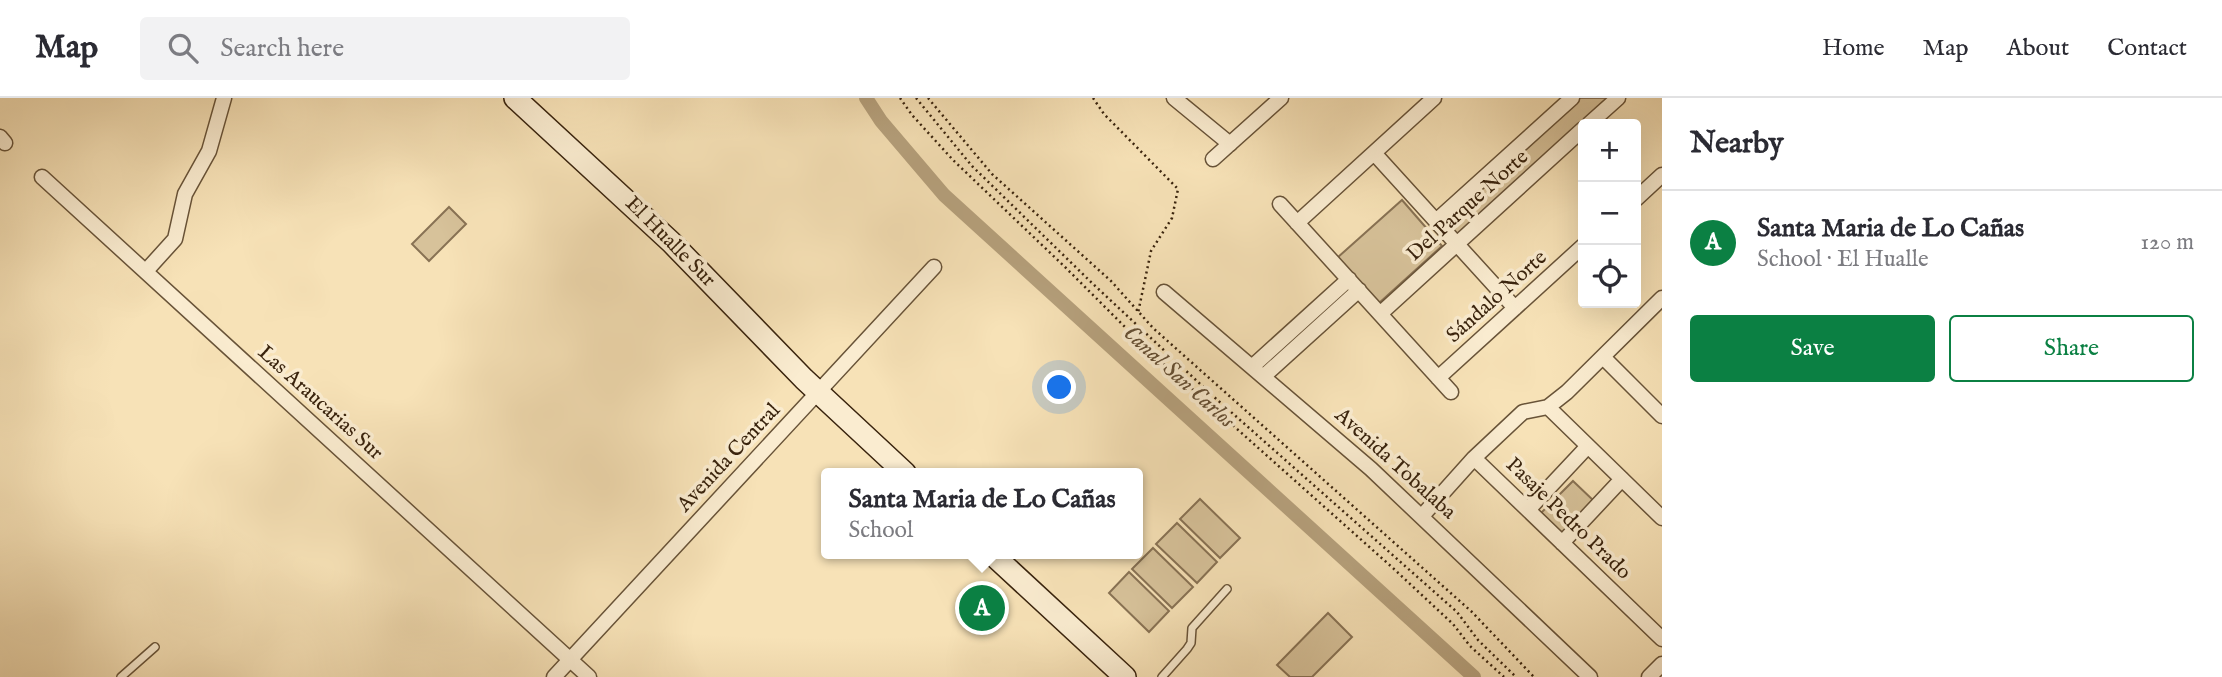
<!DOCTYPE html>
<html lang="en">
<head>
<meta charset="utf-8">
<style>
  body { margin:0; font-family:"IM FELL English",serif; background:#f2f2f3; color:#2b2b33 }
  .controls { position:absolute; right:21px; top:21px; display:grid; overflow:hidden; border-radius:7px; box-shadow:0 7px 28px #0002 }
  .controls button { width:63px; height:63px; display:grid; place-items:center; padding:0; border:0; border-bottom:2px solid #e1e1e2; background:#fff; color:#2b2b33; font:35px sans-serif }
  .you { position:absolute; left:1060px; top:290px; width:24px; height:24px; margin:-18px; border:5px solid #fff; border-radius:50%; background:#1a73e8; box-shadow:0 0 0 10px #1a73e833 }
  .badge { display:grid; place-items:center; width:46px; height:46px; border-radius:50%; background:#0b8043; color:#fff; font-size:23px; font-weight:700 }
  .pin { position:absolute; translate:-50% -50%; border:4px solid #fff; box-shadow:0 2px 7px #0006 }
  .popup { position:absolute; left:821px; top:370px; width:322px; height:91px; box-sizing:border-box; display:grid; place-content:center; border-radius:7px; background:#fff; filter:drop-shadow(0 2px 5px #0005); font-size:23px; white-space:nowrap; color:#7c7c81 }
  .popup b { font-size:26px; color:#2b2b33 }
  .popup::after { content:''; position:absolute; left:50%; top:100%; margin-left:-14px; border:14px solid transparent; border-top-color:#fff }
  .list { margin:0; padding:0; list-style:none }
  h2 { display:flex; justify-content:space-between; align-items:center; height:91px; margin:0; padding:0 28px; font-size:30px }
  h2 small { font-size:23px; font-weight:400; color:#7c7c81 }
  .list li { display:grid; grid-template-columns:46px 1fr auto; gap:21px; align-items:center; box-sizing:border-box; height:105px; padding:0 28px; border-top:2px solid #e1e1e2 }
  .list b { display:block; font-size:26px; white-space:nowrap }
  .list p { margin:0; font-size:23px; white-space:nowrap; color:#7c7c81 }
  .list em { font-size:23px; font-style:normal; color:#7c7c81 }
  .actions { display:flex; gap:14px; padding:21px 28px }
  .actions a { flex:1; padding:16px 0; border:2px solid #0b8043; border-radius:7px; text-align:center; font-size:24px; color:#0b8043 }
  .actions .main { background:#0b8043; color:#fff }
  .icon { flex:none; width:38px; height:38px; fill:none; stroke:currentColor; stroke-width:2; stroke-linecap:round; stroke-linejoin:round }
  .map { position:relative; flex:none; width:1662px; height:579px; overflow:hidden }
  header { display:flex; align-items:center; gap:42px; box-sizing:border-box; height:98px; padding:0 35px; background:#fff; border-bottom:2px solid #e1e1e2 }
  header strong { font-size:33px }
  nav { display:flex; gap:38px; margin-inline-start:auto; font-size:24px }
  .search { width:490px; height:63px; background:#f2f2f3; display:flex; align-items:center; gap:18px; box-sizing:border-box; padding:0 24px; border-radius:7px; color:#7c7c81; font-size:26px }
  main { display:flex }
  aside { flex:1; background:#fff }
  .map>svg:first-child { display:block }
</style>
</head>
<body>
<header>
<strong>Map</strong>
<div class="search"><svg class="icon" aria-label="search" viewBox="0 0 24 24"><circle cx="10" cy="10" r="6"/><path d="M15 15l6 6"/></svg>Search here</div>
<nav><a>Home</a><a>Map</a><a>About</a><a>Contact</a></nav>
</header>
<main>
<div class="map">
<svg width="1662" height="579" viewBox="0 0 1662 579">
  <rect width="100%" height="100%" fill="#f7e2b7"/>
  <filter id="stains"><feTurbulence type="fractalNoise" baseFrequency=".00286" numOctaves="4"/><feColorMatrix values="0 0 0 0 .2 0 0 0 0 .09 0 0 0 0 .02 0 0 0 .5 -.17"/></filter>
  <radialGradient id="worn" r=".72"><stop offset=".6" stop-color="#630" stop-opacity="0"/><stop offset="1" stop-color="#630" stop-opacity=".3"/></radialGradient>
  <path fill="#d7c29a" stroke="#887254" stroke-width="2" d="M1577 0H1613L1456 141 1440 123Z
    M1402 102 1442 148 1378 206 1337 160Z
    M449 109 466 126 429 163 412 146Z
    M1573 383 1595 404 1563 436 1541 415Z
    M1200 401 1240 440 1220 460 1180 421Z
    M1177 425 1217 464 1197 485 1156 446Z
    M1153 450 1193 489 1172 510 1132 471Z
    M1129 474 1169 513 1149 534 1109 495Z
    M1328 515 1352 539 1312 579H1290L1277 567Z"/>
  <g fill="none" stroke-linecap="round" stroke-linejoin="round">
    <path stroke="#b6a17d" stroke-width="14" d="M866 0 881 23 944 97 1474 579"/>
    <defs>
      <path id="lane" d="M121 579 155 549
        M1162 579 1187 551 1191 545 1192 530 1227 491"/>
      <path id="street" d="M1174 0 1230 46
        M1589 26 1618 0
        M0 39 5 45
        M1374 55 1515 210
        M1213 61 1281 0
        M42 79 589 579
        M1636 101 1662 77
        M1280 106 1451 294
        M1436 123 1572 0
        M1297 125 1434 0
        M146 173 175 141 185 96 209 53 224 0
        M1164 194 1371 371 1590 579
        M1380 216 1583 31
        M1603 259 1662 318
        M1253 268 1349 181
        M1264 278 1359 192
        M1438 280 1583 148
        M1548 309 1662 420
        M1474 360 1662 541
        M1528 412 1588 348
        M1422 418 1474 360 1523 314 1548 309 1567 294 1662 200
        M1562 445 1622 381
        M554 579 934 169
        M1649 579 1662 566"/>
      <path id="secondary" d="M515 0 671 144 804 281 905 375
        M992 456 1125 579"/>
    </defs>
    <use href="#lane" stroke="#685338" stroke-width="10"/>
    <use href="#street" stroke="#685338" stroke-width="17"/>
    <use href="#secondary" stroke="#39230d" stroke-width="24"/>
    <path stroke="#39230d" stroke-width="2.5" stroke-dasharray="2 3.5" stroke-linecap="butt" d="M900 0 912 17 953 62 1066 170 1144 248 1394 471 1453 526 1470 548 1504 579
      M916 0 972 68 1092 185 1213 298 1457 514 1478 542 1516 579
      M928 0 992 76 1111 183 1153 230 1472 514 1534 579
      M1093 0 1104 16 1178 91 1172 120 1151 153 1138 215"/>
    <use href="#lane" stroke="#faecd0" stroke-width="7"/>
    <use href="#street" stroke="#faecd0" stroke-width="14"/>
    <use href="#secondary" stroke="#faecd0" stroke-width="21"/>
  </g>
  <g text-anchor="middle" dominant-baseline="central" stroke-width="7" stroke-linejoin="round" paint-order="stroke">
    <g font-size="21" fill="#39230d" stroke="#faecd0">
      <text transform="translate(1468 108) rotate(-42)">Del Parque Norte</text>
      <text transform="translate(670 144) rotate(45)">El Hualle Sur</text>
      <text transform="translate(1497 199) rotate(-42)">Sándalo Norte</text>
      <text transform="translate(320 305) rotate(42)">Las Araucarias Sur</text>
      <text transform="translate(729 360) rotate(-47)">Avenida Central</text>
      <text transform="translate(1395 366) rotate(42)">Avenida Tobalaba</text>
      <text transform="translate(1568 421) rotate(44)">Pasaje Pedro Prado</text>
    </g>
    <g font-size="23" font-style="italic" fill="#654f34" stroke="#faecd0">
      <text transform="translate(1179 279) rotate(42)">Canal San Carlos</text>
    </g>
  </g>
  <rect width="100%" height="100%" filter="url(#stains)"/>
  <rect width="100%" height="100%" fill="url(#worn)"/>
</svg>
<div class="controls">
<button>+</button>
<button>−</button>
<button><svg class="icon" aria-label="locate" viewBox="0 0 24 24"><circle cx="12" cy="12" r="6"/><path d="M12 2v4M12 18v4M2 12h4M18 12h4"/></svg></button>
</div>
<div class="you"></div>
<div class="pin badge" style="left:982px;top:510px">A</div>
<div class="popup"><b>Santa Maria de Lo Cañas</b>School</div>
</div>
<aside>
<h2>Nearby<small></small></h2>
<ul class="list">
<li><span class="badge">A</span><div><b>Santa Maria de Lo Cañas</b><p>School · El Hualle</p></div><em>120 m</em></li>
</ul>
<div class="actions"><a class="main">Save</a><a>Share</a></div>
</aside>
</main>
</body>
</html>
